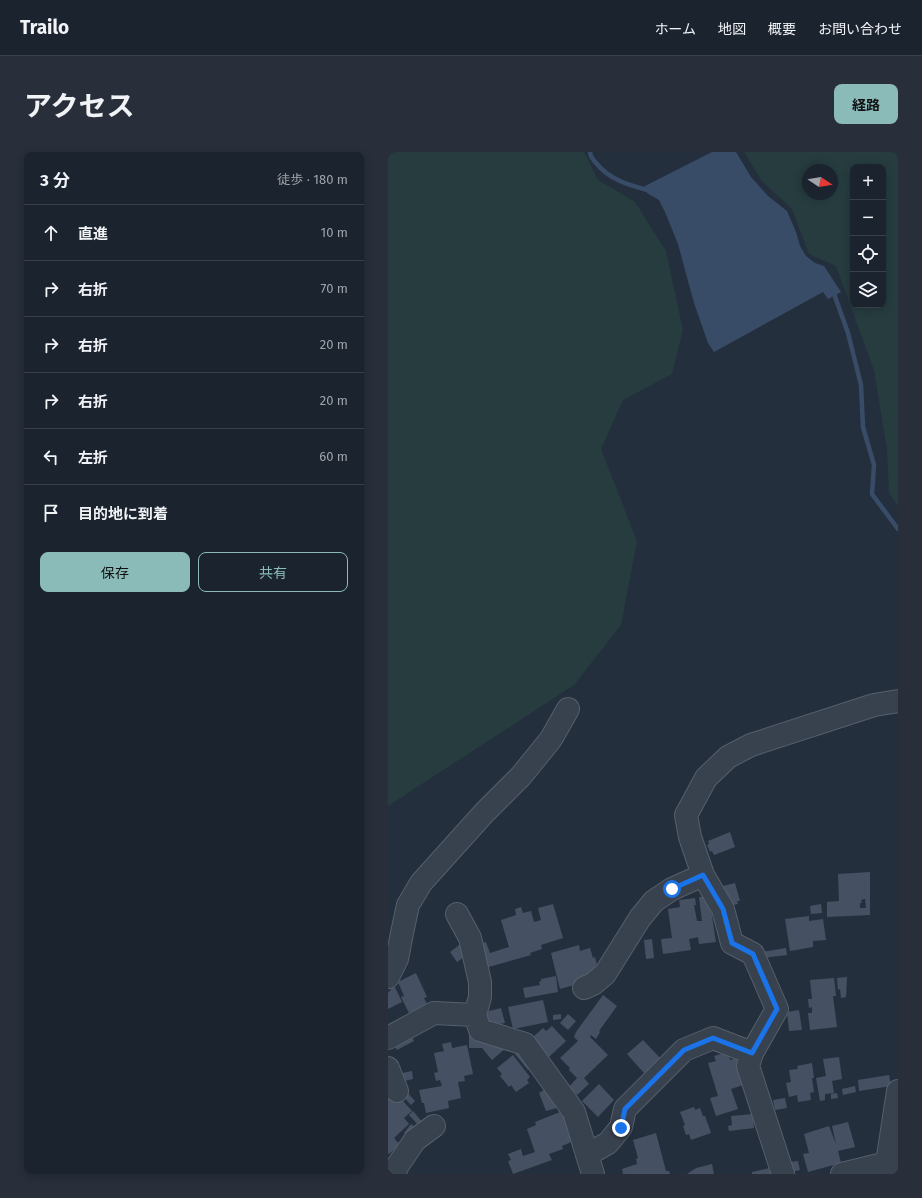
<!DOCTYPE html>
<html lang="ja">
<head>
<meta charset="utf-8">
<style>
  body { margin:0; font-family:"Fira Sans","Noto Sans JP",sans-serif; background:#282f3a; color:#f1f3f6 }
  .controls { position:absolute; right:12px; top:12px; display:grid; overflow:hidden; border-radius:8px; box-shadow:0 2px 10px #0003 }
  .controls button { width:36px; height:36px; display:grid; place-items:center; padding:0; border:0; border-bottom:1px solid #39404a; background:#1b232e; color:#f1f3f6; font:20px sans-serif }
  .compass { position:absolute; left:414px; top:12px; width:36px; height:36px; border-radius:50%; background:#1b232e; box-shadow:0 2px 10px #0003; rotate:102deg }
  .stop { position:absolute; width:12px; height:12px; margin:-9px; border:3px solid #1a73e8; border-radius:50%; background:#fff }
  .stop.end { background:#1a73e8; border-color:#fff; box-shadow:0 1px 4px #0008 }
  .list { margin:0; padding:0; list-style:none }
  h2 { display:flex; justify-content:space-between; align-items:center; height:52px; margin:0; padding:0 16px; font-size:17px }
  h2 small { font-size:13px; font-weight:400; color:#a0a4aa }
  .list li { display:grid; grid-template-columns:26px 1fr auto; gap:12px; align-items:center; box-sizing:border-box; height:56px; padding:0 16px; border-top:1px solid #39404a }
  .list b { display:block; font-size:15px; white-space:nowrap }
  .list em { font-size:13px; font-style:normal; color:#a0a4aa }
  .actions { display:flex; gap:8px; padding:12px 16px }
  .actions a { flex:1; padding:9px 0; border:1px solid #8bbbb9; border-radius:8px; text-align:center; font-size:14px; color:#8bbbb9 }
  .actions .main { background:#8bbbb9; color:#111 }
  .icon { flex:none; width:22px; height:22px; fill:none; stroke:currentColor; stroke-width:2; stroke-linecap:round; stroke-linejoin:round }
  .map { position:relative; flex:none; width:510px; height:1022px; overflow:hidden; border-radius:8px }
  header { display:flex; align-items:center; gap:24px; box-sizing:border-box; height:56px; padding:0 20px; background:#1b232e; border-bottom:1px solid #39404a }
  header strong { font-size:19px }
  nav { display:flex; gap:22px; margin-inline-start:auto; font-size:14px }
  .intro { display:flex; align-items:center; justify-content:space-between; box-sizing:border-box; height:96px; padding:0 24px }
  h1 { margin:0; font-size:28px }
  .button { padding:10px 18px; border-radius:8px; background:#8bbbb9; color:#111; font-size:14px; font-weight:700 }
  main { display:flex; gap:24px; padding:0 24px }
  aside { flex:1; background:#1b232e; border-radius:8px; box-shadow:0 2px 10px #0003 }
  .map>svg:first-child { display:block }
</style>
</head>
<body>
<header>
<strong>Trailo</strong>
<nav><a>ホーム</a><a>地図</a><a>概要</a><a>お問い合わせ</a></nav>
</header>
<div class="intro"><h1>アクセス</h1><a class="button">経路</a></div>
<main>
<aside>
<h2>3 分<small>徒歩 · 180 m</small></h2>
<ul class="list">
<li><svg class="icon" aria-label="ahead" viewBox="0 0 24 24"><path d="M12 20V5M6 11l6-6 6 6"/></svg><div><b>直進</b></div><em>10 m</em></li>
<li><svg class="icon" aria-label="right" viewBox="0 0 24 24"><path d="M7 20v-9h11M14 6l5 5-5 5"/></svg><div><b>右折</b></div><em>70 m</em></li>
<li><svg class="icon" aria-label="right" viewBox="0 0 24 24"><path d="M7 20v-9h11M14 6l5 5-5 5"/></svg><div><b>右折</b></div><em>20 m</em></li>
<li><svg class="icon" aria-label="right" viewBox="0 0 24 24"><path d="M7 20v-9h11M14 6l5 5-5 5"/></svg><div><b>右折</b></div><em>20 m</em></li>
<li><svg class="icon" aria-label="left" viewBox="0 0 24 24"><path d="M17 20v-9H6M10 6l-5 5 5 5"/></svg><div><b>左折</b></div><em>60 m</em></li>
<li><svg class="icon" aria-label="arrive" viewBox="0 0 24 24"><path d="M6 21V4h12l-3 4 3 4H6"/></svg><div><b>目的地に到着</b></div></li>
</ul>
<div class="actions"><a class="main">保存</a><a>共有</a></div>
</aside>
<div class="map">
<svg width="510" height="1022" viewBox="0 0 510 1022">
  <rect width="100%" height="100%" fill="#242f3e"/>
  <path fill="#263c3f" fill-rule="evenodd" d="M0 0H196L210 28 247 50 278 99 295 178 284 222 235 248 213 297 249 389 233 473 186 533 0 654Z
    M356 0H510V354L501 341 499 297 486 218 448 114 421 102 404 57 374 29ZM465 15H495V153H465ZM420 18H444V42H420Z"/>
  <path fill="#394c67" d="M324 0H348L363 25 380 44 399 59 408 80 412 94 418 104 427 111 436 114 453 140 440 147 435 140 326 200 320 191 306 151 290 92 277 60 271 48 259 41 257 34Z"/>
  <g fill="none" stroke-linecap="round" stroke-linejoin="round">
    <path stroke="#394c67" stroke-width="4.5" d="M202 0C202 5 205 7 208 11 223 29 241 33 263 39
      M445 139 460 181 473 233 475 275 486 313 484 342 510 377"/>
  </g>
  <path fill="#455162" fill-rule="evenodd" d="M342 680 347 695 326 703 324 699 322 700 319 693 321 692 320 689Z
    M482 720V763L439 765V750L451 749 450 722ZM477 747 478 756H472V751H474L473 748Z
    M347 731 352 749H349L350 752 340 754 335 734Z
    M321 744 328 790 311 792 310 785 301 787 303 798 275 802 273 787 284 786 280 757 292 755 291 748 307 746 308 753H306L309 769H314L311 745Z
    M165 752 175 786 153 793 154 797 142 801 143 803 97 816 90 792 98 790 102 801 121 795 113 768 128 763 127 757 133 755 135 761 143 759 146 770 153 768 150 756Z
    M433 752 434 761 423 762 422 754Z
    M421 764V769L435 767 438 788 425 789V795L402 799 397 767Z
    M264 787 266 806 258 807 256 788Z
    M75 790 83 800 69 810 62 800Z
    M191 793 192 799 202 796 205 806 207 805 209 813 207 814 209 822 193 831 172 837 163 801Z
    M398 796 399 803 375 806 374 800Z
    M28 821 39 845 36 846 39 852 21 861 13 845 16 844 10 830Z
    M168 824 170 840 137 846 135 836 152 833 151 830 153 829V827Z
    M459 825 458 845 453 846 452 837 450 838 449 826Z
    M446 826 448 844H445L449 875 422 878 420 861H424V855L421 856 420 847H424L422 828Z
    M6 833 14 850 0 857V841Z
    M215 843 229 854 211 879 212 880 208 887 203 883 202 885 220 903 196 926 201 932 189 943 181 935 189 926 181 918 182 916 172 906 190 889 186 885 188 880Z
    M155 848 160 870 125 877 120 855Z
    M113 856 117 871 100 874 97 860Z
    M411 858 414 878 401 879 399 860Z
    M173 862V867L165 868V863Z
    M180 862 188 869 180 878 172 871Z
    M164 874 178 889 161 905 148 891 140 885 143 882 145 885 155 876 158 879Z
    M81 881H94L117 897 104 908 94 896H81Z
    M23 883 26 889 9 898 6 892Z
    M255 888 274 908 259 921 258 920 256 921 239 902Z
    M63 890 64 896 79 893 85 922 76 924 77 929 70 930 73 946 60 949 61 956 38 961 36 951H34L31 938 54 934 52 928 48 929 46 921 50 920 46 901 56 899 54 892Z
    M132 898 145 913 140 918 127 902Z
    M340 900 342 908 354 904 363 938 357 940 355 933 343 937 350 957 328 964 322 946 330 944 320 911 328 909 326 904Z
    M125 903 142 925 139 928 141 931 128 940 123 933 121 935 112 924 114 922 109 916Z
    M451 905 454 927 444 929 446 941 437 942V948L432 949 428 926 438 924 435 907Z
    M424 911 426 926H424L426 940 422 941 423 948 410 950 409 943 401 945 398 931 403 930 401 918 410 917 409 914Z
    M24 919 25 927 11 930 10 922Z
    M501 923 503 934 471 939 470 928Z
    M211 932 226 948 210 965 194 949Z
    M162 934 176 954 158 959 151 941Z
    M467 934 468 940 455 943 454 937Z
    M6 939 24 959 16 966 21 972 6 986 12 993 1 1002 0 1001V945Z
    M19 940 27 949 23 953 15 944Z
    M449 941 450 946 443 947V942Z
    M397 946 399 956 387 958 385 948Z
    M306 955 307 958 312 956 315 964H317L323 981 303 988 301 982 298 983 295 974 297 973 292 960Z
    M177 958 188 988 174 994 175 997 161 1002 164 1008 125 1022 120 1009 123 1008 120 1002 133 997 135 1004 147 1000 139 977 148 973 147 970Z
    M25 959 35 971 32 975 21 963Z
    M365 962 366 976 341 979 340 974 344 973 343 964Z
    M460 970 467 995 450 999 453 1011 420 1020 415 1002 421 1001 416 982 441 974 448 992 444 974Z
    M23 972 29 977 22 986 16 981Z
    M268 981 278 1019H281L282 1022H235L234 1017 249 1012 248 1007 250 1006 245 988Z
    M410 1009 412 1018 404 1020 402 1010Z
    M324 1012 326 1022H299L308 1016Z
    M391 1014 392 1022H364V1020Z"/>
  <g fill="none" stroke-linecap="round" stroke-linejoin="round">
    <defs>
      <path id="minor" d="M69 762 82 786 92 830V845L87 863 92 878 137 892 186 960 205 1022
        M0 825 9 807 14 781 20 753 33 731 96 661 133 624 163 587 180 557
        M196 836 205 832 217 822 252 766 266 749 284 737 315 723
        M0 886 46 861 87 863
        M0 916 9 939
        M199 1003 220 991 233 975 237 957 296 898 325 886 364 901
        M499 1011 510 939
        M6 1022 10 1013 27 988 46 974
        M395 1022 360 914 364 901 389 857 365 802 344 791 335 757 315 723 302 685 298 663 318 626 340 605 363 593 486 553 510 549
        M454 1022 499 1011 510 1014"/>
    </defs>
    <use href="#minor" stroke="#565f6c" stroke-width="24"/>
    <use href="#minor" stroke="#38414e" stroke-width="22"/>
  </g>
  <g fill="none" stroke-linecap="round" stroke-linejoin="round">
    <path stroke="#1a73e8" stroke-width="5" d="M233 976 237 957 296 898 325 886 364 901 389 857 365 802 344 791 335 757 315 723 284 737"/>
  </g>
</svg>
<div class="controls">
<button>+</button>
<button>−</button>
<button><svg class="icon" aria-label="locate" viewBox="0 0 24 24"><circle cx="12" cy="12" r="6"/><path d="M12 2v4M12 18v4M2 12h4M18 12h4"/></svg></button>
<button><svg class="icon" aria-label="layers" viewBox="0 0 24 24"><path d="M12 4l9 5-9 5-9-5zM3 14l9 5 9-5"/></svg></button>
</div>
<svg class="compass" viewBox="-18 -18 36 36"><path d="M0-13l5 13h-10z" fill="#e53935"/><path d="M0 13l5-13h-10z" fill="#a0a4aa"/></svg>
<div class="stop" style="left:284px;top:737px"></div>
<div class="stop end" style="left:233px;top:976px"></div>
</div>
</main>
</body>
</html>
